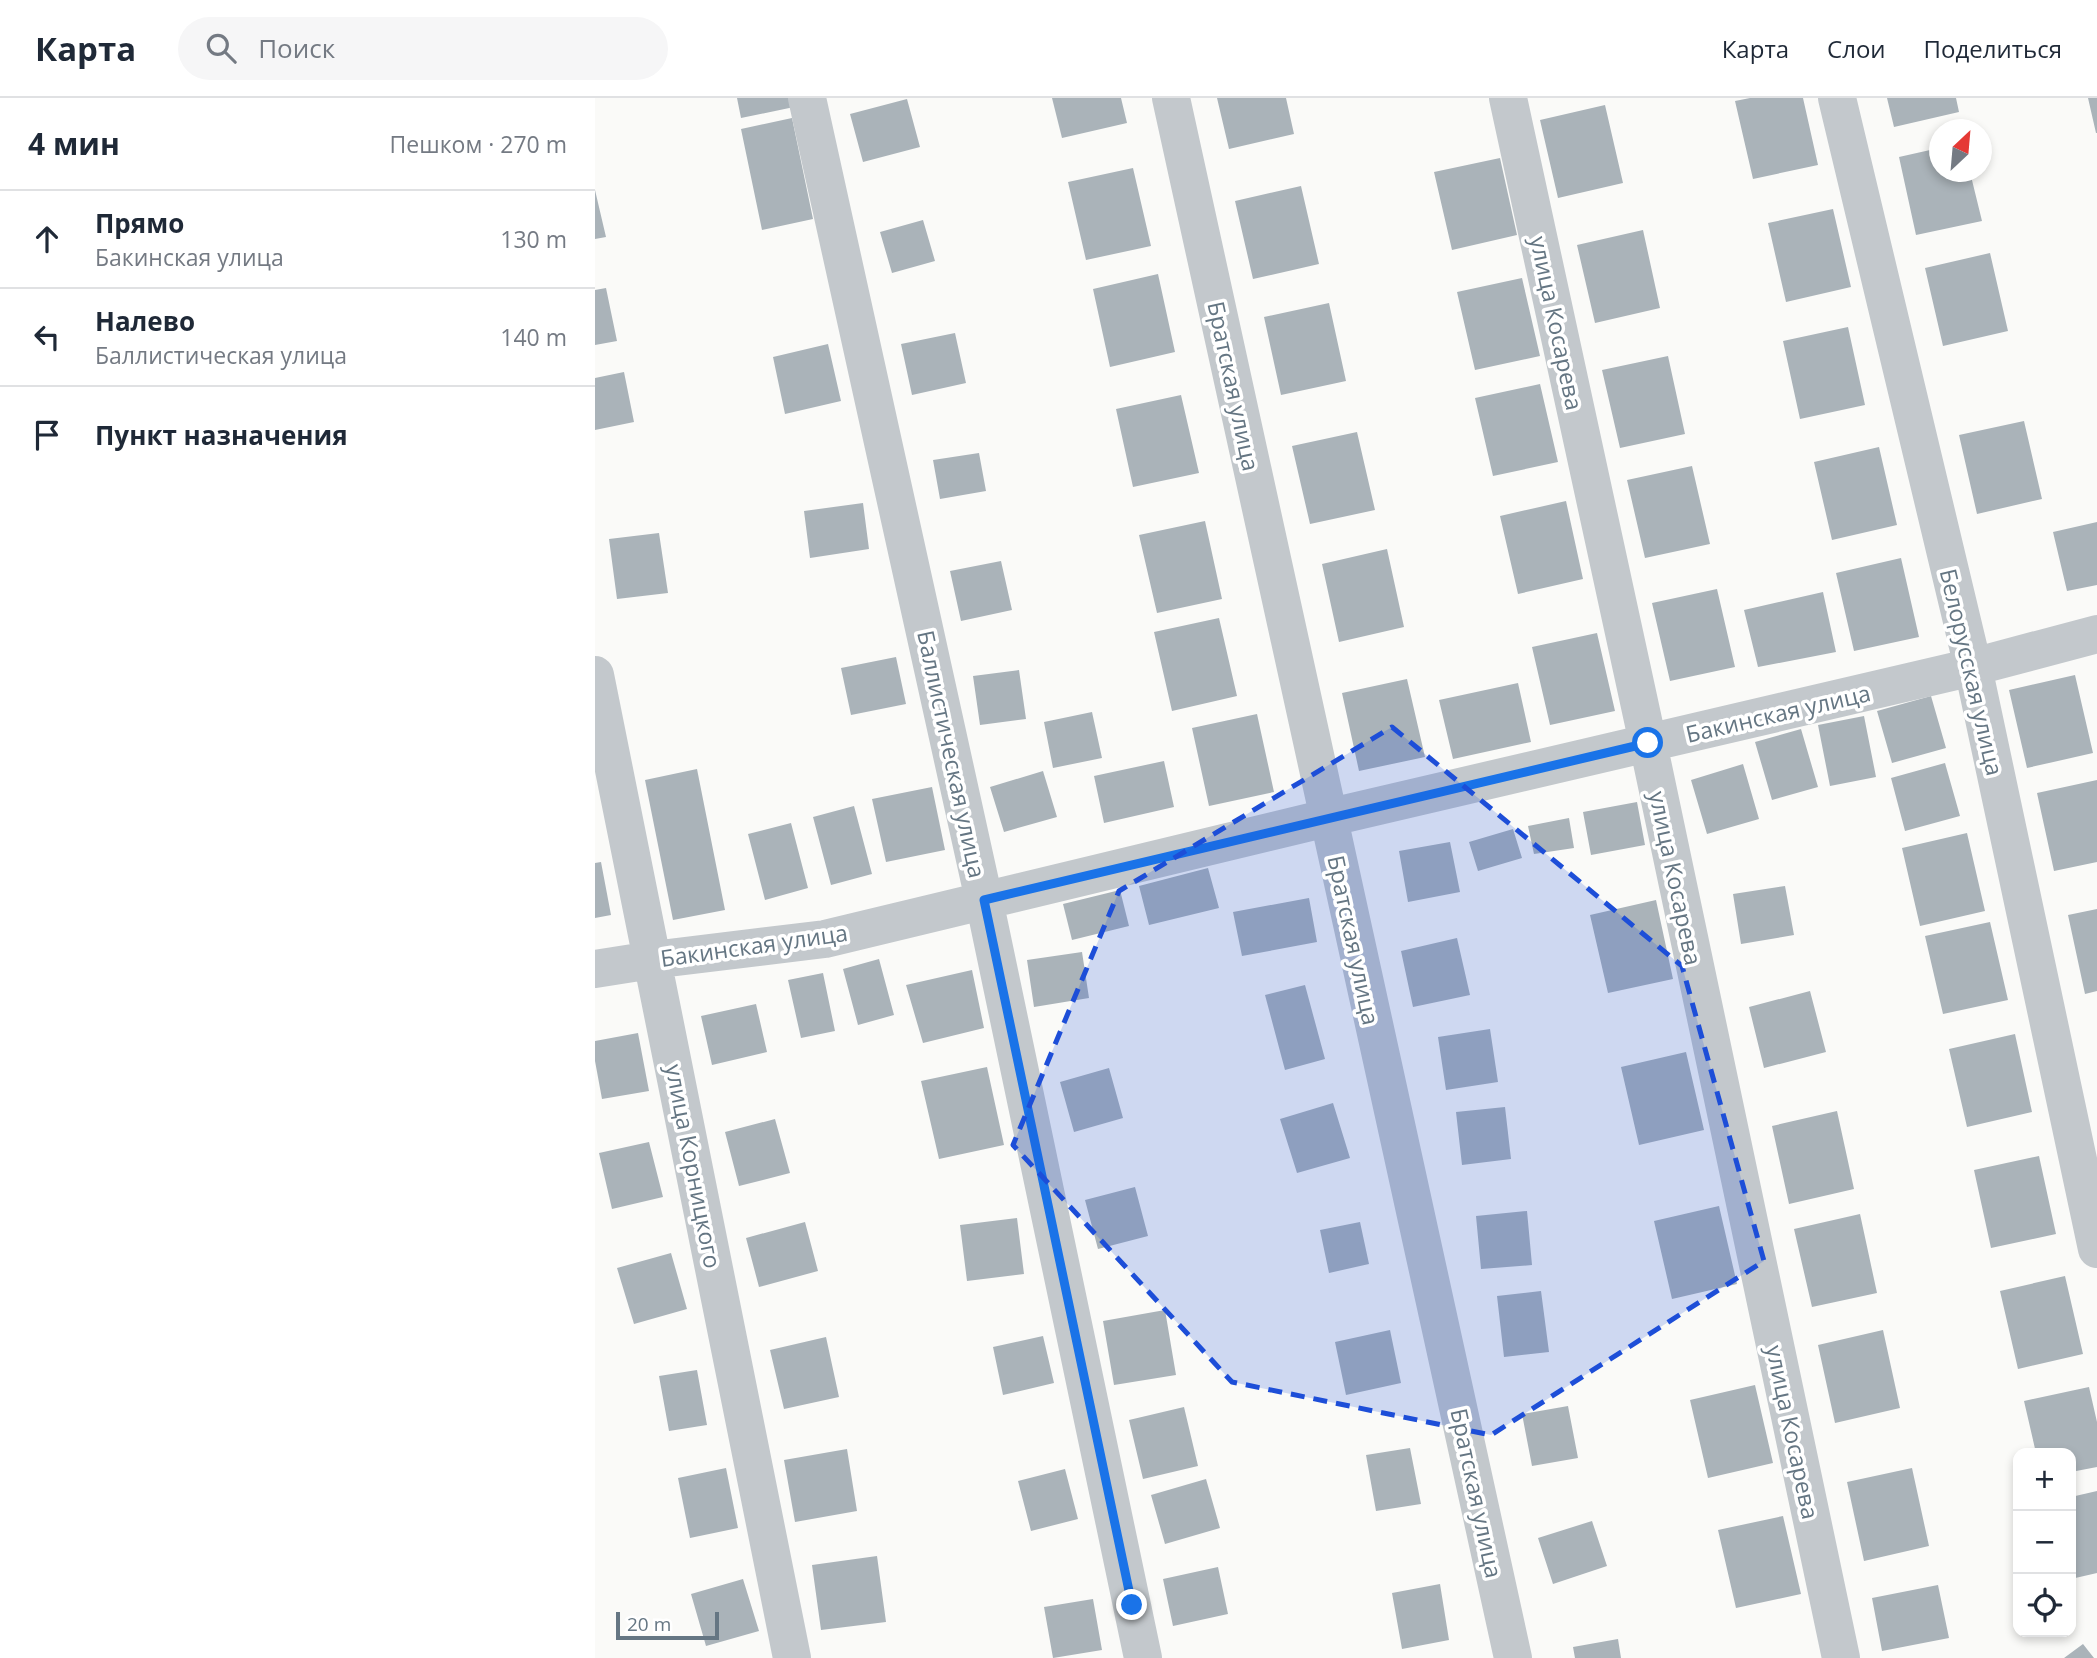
<!DOCTYPE html>
<html lang="ru">
<head>
<meta charset="utf-8">
<style>
  body { margin:0; font-family:"Open Sans",sans-serif; background:#f6f6f7; color:#1f2937 }
  .controls { position:absolute; right:21px; bottom:21px; display:grid; overflow:hidden; border-radius:14px; box-shadow:0 4px 10px #0003 }
  .controls button { width:63px; height:63px; display:grid; place-items:center; padding:0; border:0; border-bottom:2px solid #e0e1e3; background:#fff; color:#1f2937; font:35px sans-serif }
  .compass { position:absolute; left:1334px; top:21px; width:63px; height:63px; border-radius:50%; background:#fff; box-shadow:0 4px 10px #0003; rotate:26deg }
  .scale { position:absolute; left:21px; bottom:18px; width:103px; box-sizing:border-box; padding-left:7px; border:4px solid #657683; border-top:0; font-size:19px; line-height:24px; white-space:nowrap; color:#657683; -webkit-text-stroke:5px #fff; paint-order:stroke }
  .stop { position:absolute; width:21px; height:21px; margin:-16px; border:5px solid #1a73e8; border-radius:50%; background:#fff }
  .stop.end { background:#1a73e8; border-color:#fff; box-shadow:0 2px 7px #0008 }
  .list { margin:0; padding:0; list-style:none }
  h2 { display:flex; justify-content:space-between; align-items:center; height:91px; margin:0; padding:0 28px; font-size:30px }
  h2 small { font-size:23px; font-weight:400; color:#747a83 }
  .list li { display:grid; grid-template-columns:46px 1fr auto; gap:21px; align-items:center; box-sizing:border-box; height:98px; padding:0 28px; border-top:2px solid #e0e1e3 }
  .list b { display:block; font-size:26px; white-space:nowrap }
  .list p { margin:0; font-size:23px; white-space:nowrap; color:#747a83 }
  .list em { font-size:23px; font-style:normal; color:#747a83 }
  .icon { flex:none; width:38px; height:38px; fill:none; stroke:currentColor; stroke-width:2; stroke-linecap:round; stroke-linejoin:round }
  .map { position:relative; flex:none; width:1502px; height:1560px; overflow:hidden }
  header { display:flex; align-items:center; gap:42px; box-sizing:border-box; height:98px; padding:0 35px; background:#fff; border-bottom:2px solid #e0e1e3 }
  header strong { font-size:33px }
  nav { display:flex; gap:38px; margin-inline-start:auto; font-size:24px }
  .search { width:490px; height:63px; background:#f6f6f7; display:flex; align-items:center; gap:18px; box-sizing:border-box; padding:0 24px; border-radius:38px; color:#747a83; font-size:26px }
  main { display:flex }
  aside { flex:1; background:#fff }
  .map>svg:first-child { display:block }
</style>
</head>
<body>
<header>
<strong>Карта</strong>
<div class="search"><svg class="icon" aria-label="search" viewBox="0 0 24 24"><circle cx="10" cy="10" r="6"/><path d="M15 15l6 6"/></svg>Поиск</div>
<nav><a>Карта</a><a>Слои</a><a>Поделиться</a></nav>
</header>
<main>
<aside>
<h2>4 мин<small>Пешком · 270 m</small></h2>
<ul class="list">
<li><svg class="icon" aria-label="ahead" viewBox="0 0 24 24"><path d="M12 20V5M6 11l6-6 6 6"/></svg><div><b>Прямо</b><p>Бакинская улица</p></div><em>130 m</em></li>
<li><svg class="icon" aria-label="left" viewBox="0 0 24 24"><path d="M17 20v-9H6M10 6l-5 5 5 5"/></svg><div><b>Налево</b><p>Баллистическая улица</p></div><em>140 m</em></li>
<li><svg class="icon" aria-label="arrive" viewBox="0 0 24 24"><path d="M6 21V4h12l-3 4 3 4H6"/></svg><div><b>Пункт назначения</b></div></li>
</ul>
</aside>
<div class="map">
<svg width="1502" height="1560" viewBox="0 0 1502 1560">
  <rect width="100%" height="100%" fill="#fafaf8"/>
  <path fill="#aab3b9" d="M142 0H197L199 9 146 20Z
    M457 0H526L532 25 467 40Z
    M622 0H691L699 36 634 51Z
    M1155 0H1208L1223 67 1158 81 1140 3Z
    M1292 0H1361L1364 14 1299 29Z
    M1493 0H1502V35H1501Z
    M312 1 325 49 268 64 255 16Z
    M1010 7 1028 85 963 100 945 22Z
    M197 20 218 121 167 132 146 31Z
    M1344 50V74H1375L1387 123 1321 137 1304 59Z
    M905 60 922 137 857 152 839 74Z
    M538 70 556 148 491 162 473 84Z
    M706 88 724 166 658 181 640 103Z
    M0 92 11 139 0 141Z
    M1238 111 1256 189 1191 204 1173 125Z
    M328 122 340 163 297 175 285 134Z
    M1048 132 1065 210 1000 225 982 147Z
    M1395 155 1413 233 1348 248 1330 170Z
    M563 176 580 254 515 269 498 191Z
    M927 180 945 258 880 272 862 194Z
    M11 190 22 243 0 247V192Z
    M734 205 751 283 686 297 669 219Z
    M1253 229 1270 307 1205 321 1188 243Z
    M360 235 371 285 317 297 306 246Z
    M233 246 246 303 190 316 178 259Z
    M1073 258 1090 336 1025 350 1007 272Z
    M29 274 39 324 0 332V280Z
    M945 286 963 364 898 378 880 300Z
    M586 297 604 375 538 389 521 311Z
    M1429 323 1447 401 1382 416 1364 337Z
    M762 334 780 412 715 426 697 348Z
    M1284 349 1302 427 1237 442 1219 364Z
    M384 355 391 393 345 401 338 362Z
    M1097 368 1115 446 1050 460 1032 382Z
    M971 403 988 481 923 496 905 418Z
    M268 405 274 451 215 460 209 413Z
    M610 423 627 501 562 515 544 437Z
    M1502 424V487L1472 493 1458 434Z
    M64 435 73 495 22 501 14 441Z
    M792 451 809 529 744 544 727 466Z
    M1306 460 1324 539 1259 553 1241 475Z
    M406 463 417 512 366 523 355 473Z
    M1122 491 1140 569 1075 583 1057 505Z
    M1228 494 1241 554 1163 569 1149 512Z
    M624 520 642 598 577 613 559 534Z
    M1002 535 1020 613 955 627 937 549Z
    M301 559 311 606 256 617 246 570Z
    M424 572 431 621 385 627 378 578Z
    M1480 577 1498 655 1432 670 1414 592Z
    M812 581 830 659 764 673 747 595Z
    M923 585 936 644 858 661 844 602Z
    M1336 598 1351 650 1297 665 1282 613Z
    M497 614 507 660 458 670 449 624Z
    M662 616 679 694 614 708 597 630Z
    M1269 618 1281 679 1235 688 1223 627Z
    M1206 631 1223 689 1177 702 1160 644Z
    M569 663 579 709 509 725 499 678Z
    M1350 665 1365 718 1310 733 1296 680Z
    M1148 666 1164 721 1112 736 1096 682Z
    M102 671 130 812 78 822 50 682Z
    M448 673 462 719 409 734 395 689Z
    M1502 682V764L1459 773 1442 695Z
    M337 689 350 752 291 764 277 701Z
    M1042 704 1050 747 996 757 988 714Z
    M259 708 277 776 236 787 218 719Z
    M974 720 979 750 939 756 933 728Z
    M196 725 213 790 170 802 153 736Z
    M918 731 927 760 883 773 874 744Z
    M1372 735 1390 813 1325 828 1307 750Z
    M855 744 865 794 813 804 804 753Z
    M6 764 16 817 0 820V765Z
    M613 770 624 810 554 827 544 788Z
    M1190 788 1199 837 1146 846 1138 796Z
    M525 792 534 828 477 842 468 806Z
    M714 800 722 844 647 858 638 814Z
    M1061 802 1078 881 1013 895 995 817Z
    M1502 811V893L1490 896 1473 817Z
    M1395 824 1413 902 1348 916 1330 838Z
    M862 840 875 897 818 909 806 853Z
    M487 854 494 900 439 909 432 862Z
    M284 861 299 917 263 927 248 871Z
    M377 872 389 930 328 945 311 887Z
    M228 875 240 933 206 940 193 882Z
    M710 887 730 961 690 972 670 897Z
    M1215 893 1231 954 1169 970 1154 909Z
    M161 906 172 954 117 967 106 918Z
    M895 931 903 984 851 992 843 939Z
    M43 935 54 993 7 1001 0 963V943Z
    M1420 936 1437 1014 1372 1029 1354 951Z
    M1091 954 1109 1032 1044 1047 1026 969Z
    M392 969 409 1047 344 1061 326 983Z
    M514 970 528 1020 479 1034 465 984Z
    M738 1005 755 1060 702 1075 685 1021Z
    M910 1009 916 1061 867 1067 861 1014Z
    M1242 1013 1259 1091 1194 1106 1177 1028Z
    M180 1021 195 1075 144 1088 130 1034Z
    M54 1044 68 1099 17 1111 4 1055Z
    M1444 1058 1461 1136 1396 1150 1379 1072Z
    M540 1089 553 1138 503 1151 490 1102Z
    M1124 1108 1142 1186 1077 1201 1059 1123Z
    M932 1113 937 1167 886 1171 881 1118Z
    M1265 1116 1282 1195 1217 1209 1199 1131Z
    M422 1120 429 1176 372 1183 365 1127Z
    M210 1124 223 1173 164 1189 151 1140Z
    M765 1124 774 1166 734 1175 725 1132Z
    M76 1155 92 1211 39 1226 22 1170Z
    M1470 1178 1488 1256 1423 1271 1405 1193Z
    M946 1193 954 1254 909 1259 902 1198Z
    M570 1212 581 1277 519 1287 508 1223Z
    M795 1232 806 1285 751 1297 740 1244Z
    M1288 1232 1305 1310 1240 1325 1223 1247Z
    M448 1238 459 1285 408 1297 398 1249Z
    M231 1239 244 1299 189 1311 175 1252Z
    M102 1272 112 1327 74 1333 64 1278Z
    M1160 1287 1178 1365 1113 1380 1095 1302Z
    M1494 1289 1502 1324V1369L1476 1374V1355H1441L1429 1303Z
    M973 1308 983 1360 937 1368 927 1316Z
    M589 1309 603 1368 548 1381 534 1322Z
    M815 1350 826 1406 781 1413 771 1357Z
    M252 1351 262 1413 200 1424 189 1362Z
    M131 1370 143 1430 95 1440 83 1380Z
    M1317 1370 1334 1448 1269 1463 1252 1384Z
    M470 1371 483 1421 436 1433 423 1383Z
    M611 1381 625 1430 570 1446 556 1397Z
    M1502 1393V1475L1476 1481V1399Z
    M1188 1418 1206 1496 1141 1510 1123 1432Z
    M997 1423 1012 1468 958 1486 943 1440Z
    M282 1458 291 1524 226 1532 217 1467Z
    M623 1469 633 1516 578 1528 568 1481Z
    M148 1481 164 1533 111 1548 96 1496Z
    M845 1486 854 1542 807 1551 797 1495Z
    M1343 1487 1354 1540 1287 1553 1277 1500Z
    M498 1501 507 1552 458 1560 449 1509Z
    M1023 1541 1026 1560H980L978 1549Z
    M1488 1546 1499 1560H1469Z"/>
  <g fill="none" stroke-linecap="round" stroke-linejoin="round">
    <path stroke="#c3c8cc" stroke-width="38" d="M212 0 389 802 548 1560
      M576 0 918 1560
      M913 0 1053 645 1246 1560
      M1242 0 1378 569 1502 1151
      M0 577 197 1560
      M0 871 57 862 230 841 732 720 1378 569 1502 536"/>
  </g>
  <g fill="none" stroke-linecap="round" stroke-linejoin="round">
    <path stroke="#1a73e8" stroke-width="9" d="M537 1507 389 802 1053 645"/>
  </g>
  <path fill="#1d4ed8" fill-opacity="0.2" stroke="#1d4ed8" stroke-width="5" stroke-dasharray="14 9" stroke-linejoin="round" d="M797 629 1087 868 1169 1163 896 1337 637 1284 418 1047 524 793Z"/>
  <g text-anchor="middle" dominant-baseline="central" stroke-width="7" stroke-linejoin="round" paint-order="stroke">
    <g font-size="23" fill="#657683" stroke="#fff">
      <text transform="translate(962 225) rotate(78)">улица Косарева</text>
      <text transform="translate(639 288) rotate(78)">Братская улица</text>
      <text transform="translate(1377 574) rotate(77)">Белорусская улица</text>
      <text transform="translate(1183 615) rotate(-13)">Бакинская улица</text>
      <text transform="translate(357 656) rotate(78)">Баллистическая улица</text>
      <text transform="translate(1081 780) rotate(78)">улица Косарева</text>
      <text transform="translate(759 842) rotate(78)">Братская улица</text>
      <text transform="translate(159 847) rotate(-8)">Бакинская улица</text>
      <text transform="translate(99 1068) rotate(79)">улица Корницкого</text>
      <text transform="translate(1198 1334) rotate(78)">улица Косарева</text>
      <text transform="translate(882 1395) rotate(78)">Братская улица</text>
    </g>
  </g>
</svg>
<div class="controls">
<button>+</button>
<button>−</button>
<button><svg class="icon" aria-label="locate" viewBox="0 0 24 24"><circle cx="12" cy="12" r="6"/><path d="M12 2v4M12 18v4M2 12h4M18 12h4"/></svg></button>
</div>
<svg class="compass" viewBox="-18 -18 36 36"><path d="M0-13l5 13h-10z" fill="#e53935"/><path d="M0 13l5-13h-10z" fill="#747a83"/></svg>
<div class="scale">20 m</div>
<div class="stop" style="left:1053px;top:645px"></div>
<div class="stop end" style="left:537px;top:1507px"></div>
</div>
</main>
</body>
</html>
